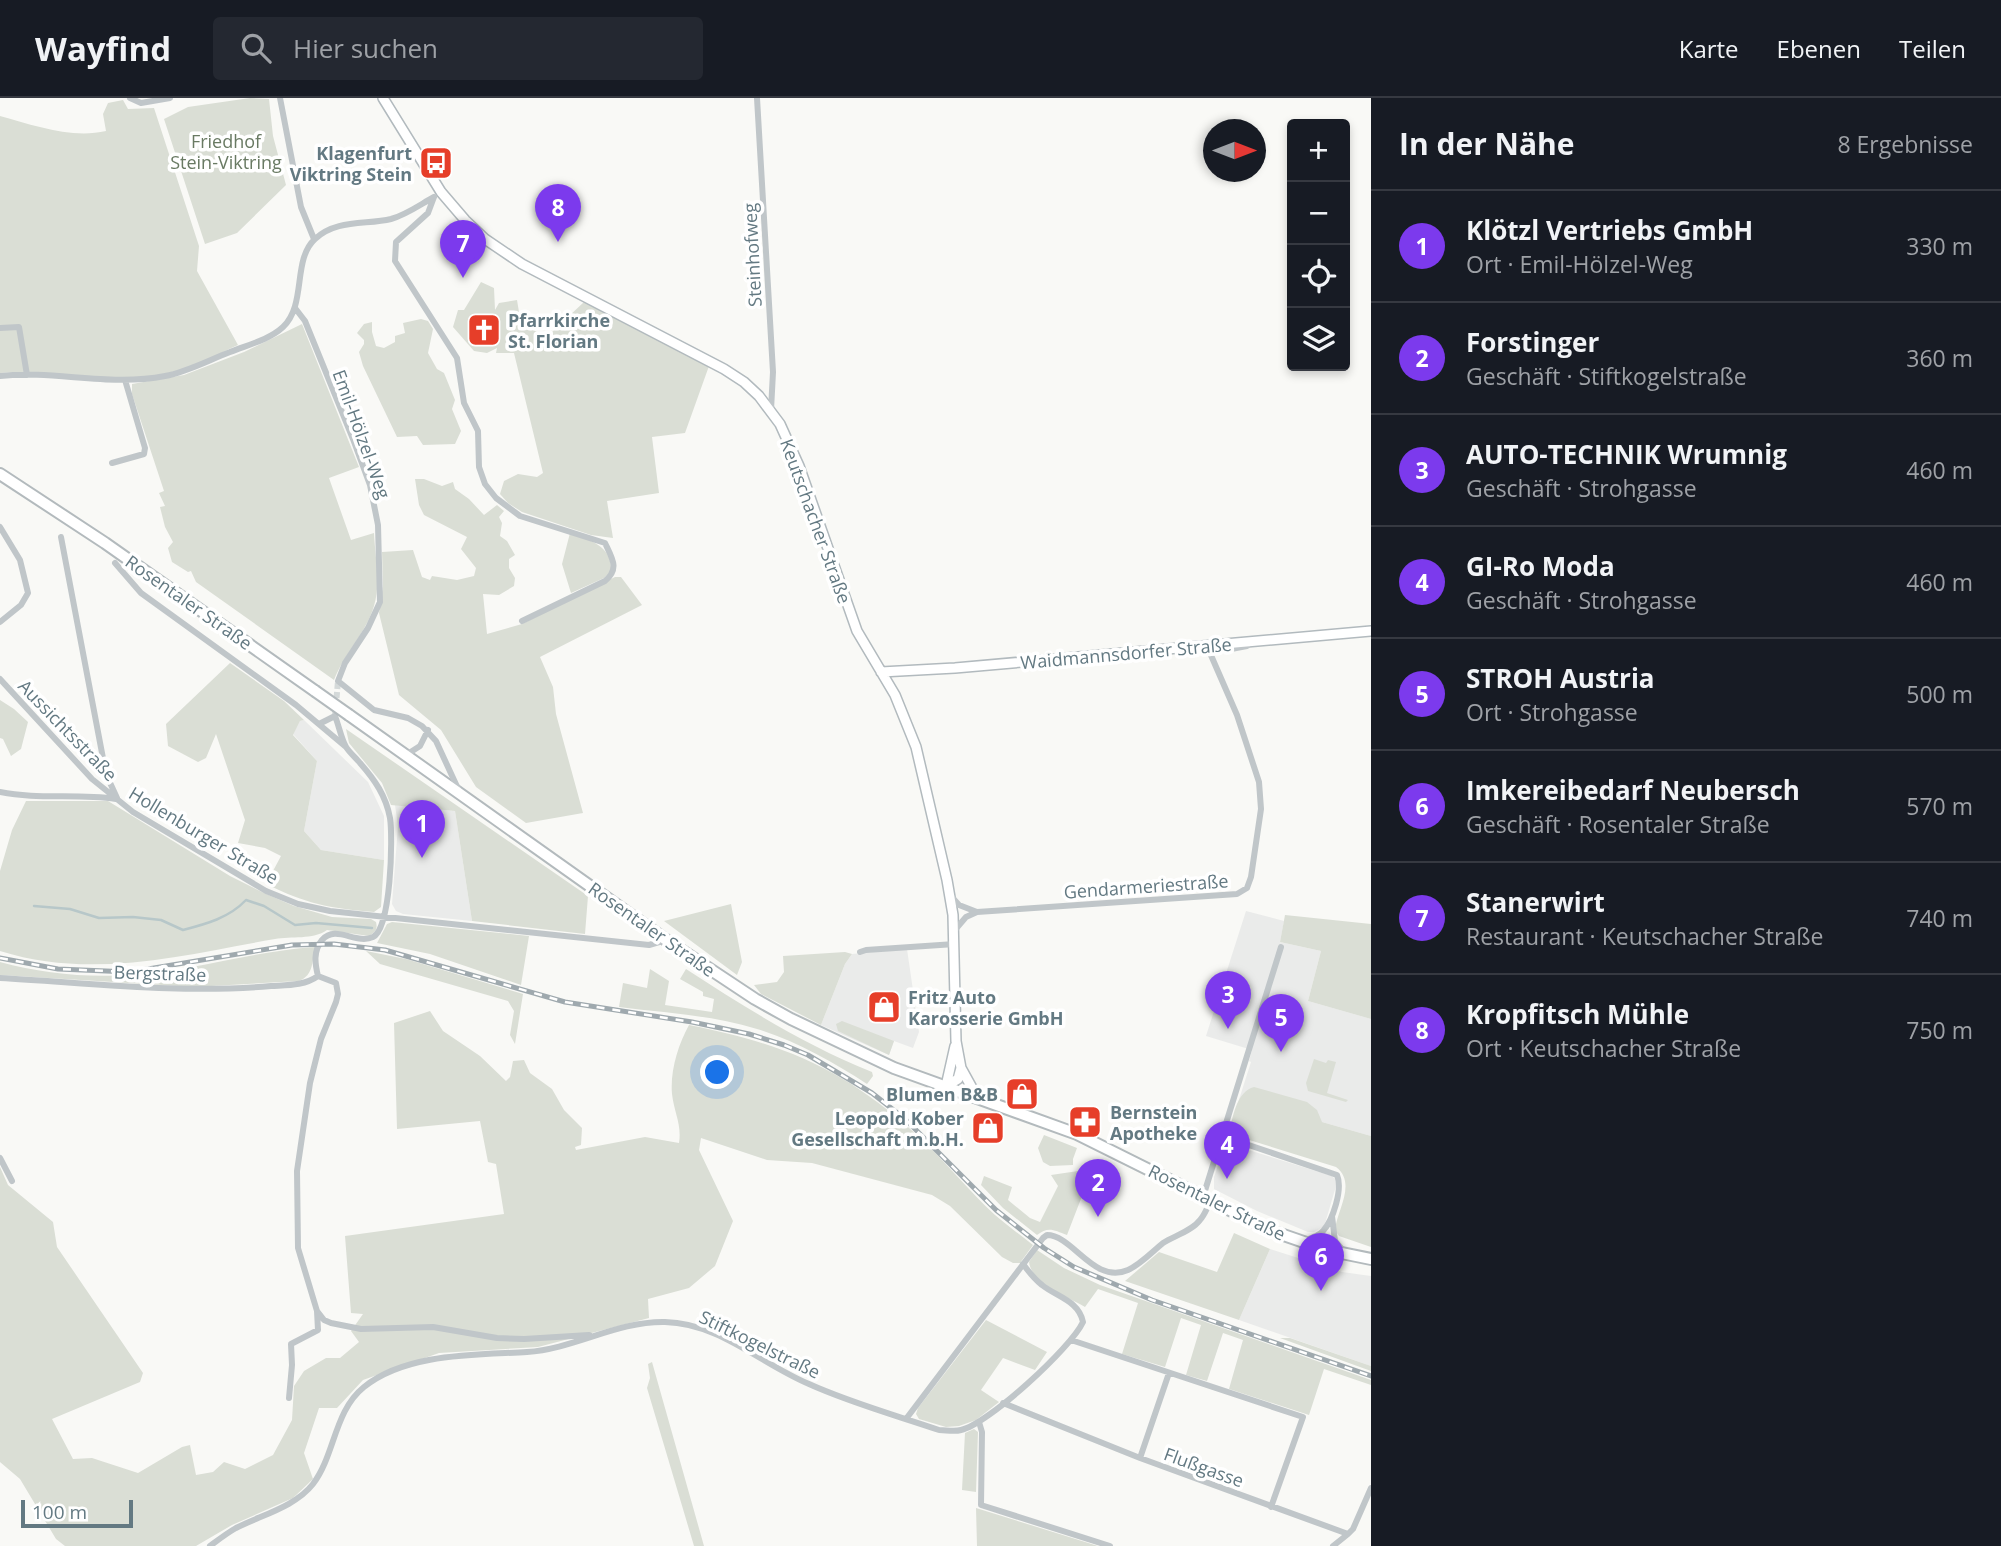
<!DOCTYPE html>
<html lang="de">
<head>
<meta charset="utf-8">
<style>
  body { margin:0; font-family:"Open Sans",sans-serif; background:#242831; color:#f1f3f6 }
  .controls { position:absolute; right:21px; top:21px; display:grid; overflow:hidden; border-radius:7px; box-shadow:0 4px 10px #0003 }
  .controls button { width:63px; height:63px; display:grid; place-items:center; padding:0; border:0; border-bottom:2px solid #363941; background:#171b24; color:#f1f3f6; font:35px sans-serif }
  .compass { position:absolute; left:1203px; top:21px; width:63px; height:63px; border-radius:50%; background:#171b24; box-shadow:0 4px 10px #0003; rotate:90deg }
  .scale { position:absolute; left:21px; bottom:18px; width:112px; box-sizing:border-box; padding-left:7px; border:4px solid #637982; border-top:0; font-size:19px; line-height:24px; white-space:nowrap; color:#637982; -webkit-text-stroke:5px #fff; paint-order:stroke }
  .you { position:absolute; left:718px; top:975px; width:24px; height:24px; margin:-18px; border:5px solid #fff; border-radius:50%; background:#1a73e8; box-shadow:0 0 0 10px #1a73e833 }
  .badge { display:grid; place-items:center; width:46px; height:46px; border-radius:50%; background:#7c3aed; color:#fff; font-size:23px; font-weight:700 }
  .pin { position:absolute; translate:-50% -58px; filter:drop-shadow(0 2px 4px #0008) }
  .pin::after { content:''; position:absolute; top:37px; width:24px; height:21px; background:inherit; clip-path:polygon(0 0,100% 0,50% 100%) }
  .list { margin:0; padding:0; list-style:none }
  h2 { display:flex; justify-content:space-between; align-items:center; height:91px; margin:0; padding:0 28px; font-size:30px }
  h2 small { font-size:23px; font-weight:400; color:#9ea1a6 }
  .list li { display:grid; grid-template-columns:46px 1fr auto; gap:21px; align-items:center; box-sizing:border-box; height:112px; padding:0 28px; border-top:2px solid #363941 }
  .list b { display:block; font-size:26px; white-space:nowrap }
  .list p { margin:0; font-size:23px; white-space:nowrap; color:#9ea1a6 }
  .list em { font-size:23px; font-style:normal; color:#9ea1a6 }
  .icon { flex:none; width:38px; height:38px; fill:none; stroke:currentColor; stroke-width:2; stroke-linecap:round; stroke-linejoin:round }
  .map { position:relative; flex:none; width:1371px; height:1448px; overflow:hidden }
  header { display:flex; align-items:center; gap:42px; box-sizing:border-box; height:98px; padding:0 35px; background:#171b24; border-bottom:2px solid #363941 }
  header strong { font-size:33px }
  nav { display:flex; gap:38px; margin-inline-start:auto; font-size:24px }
  .search { width:490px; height:63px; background:#242831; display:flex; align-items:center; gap:18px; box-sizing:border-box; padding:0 24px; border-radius:7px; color:#9ea1a6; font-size:26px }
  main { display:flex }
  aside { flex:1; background:#171b24 }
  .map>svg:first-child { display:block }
</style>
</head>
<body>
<header>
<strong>Wayfind</strong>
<div class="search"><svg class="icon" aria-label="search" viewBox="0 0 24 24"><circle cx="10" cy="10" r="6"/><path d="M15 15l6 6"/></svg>Hier suchen</div>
<nav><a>Karte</a><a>Ebenen</a><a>Teilen</a></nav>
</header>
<main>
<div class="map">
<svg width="1371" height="1448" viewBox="0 0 1371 1448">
  <rect width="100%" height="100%" fill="#f9f9f6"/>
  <path fill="#eaebea" d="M304 622 368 684 384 718V762L321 752 304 733 317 663 293 636 300 623Z
    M395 707 455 713 472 823 403 816 396 813 392 806 398 728Z
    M1246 813 1284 823 1280 844 1321 853 1308 903 1371 921V1038L1322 1024 1290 1032 1235 1014 1251 964 1249 963 1252 952 1206 938Z
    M907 851 919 934 913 950 894 943 889 957 821 927 845 866 852 856Z
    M1226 1045 1332 1078 1336 1082V1088L1324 1129 1314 1134H1308L1257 1113 1214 1091V1079Z
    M1270 1151 1342 1174 1371 1178V1268L1239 1222Z"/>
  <path fill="#daded5" d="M250 0 269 1 273 38 286 87 237 135 205 146 164 21 188 9Z
    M123 2 128 11 154 10 199 148 197 173 238 247C216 257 192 270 168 275 113 288 55 272 0 275V18C33 27 71 41 106 33L103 16 108 5Z
    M481 184 494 190 495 212 499 205 517 202 519 214 525 219 526 227 540 236 552 234 584 204 709 268 685 335 652 339 659 395 607 403 613 440 591 437 522 414 508 405 500 396 504 383 518 376 537 379 543 375 514 255H496L497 250 487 255 474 253 453 229 458 212H464Z
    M421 221 428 223 433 231 428 255 437 271 444 275 455 302 452 311 461 333 455 346 423 347 417 338 397 339 363 268 359 254 364 246V242L357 235 364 226 372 224V234L376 248 384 250 395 244V238L405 235 403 225Z
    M302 226 359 369 329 380 351 442 374 435C375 458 381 485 374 508 366 535 344 556 334 582L196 484 191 473 188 474 172 464 168 450 173 444 165 429 160 409 165 408 159 395 164 393 132 296V286L184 277 244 254Z
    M415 381H424L442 388 453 384 455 391 469 401 484 417 497 407 504 413 499 419 502 425 500 438 507 443 515 457 509 461V470L515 480 514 488 499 497 483 496 487 536 522 526 615 479H621L642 507 540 559 553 589 556 616 583 715 526 725 476 689 441 632 399 597 379 515 383 488 382 454 413 452 422 479 430 482 432 478 457 482 474 478 476 470 461 451 467 439 424 417 419 407Z
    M570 435C590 442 613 448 611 474L604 480 571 495 562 466Z
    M230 565 284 603 304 622 300 623 293 637 317 663 304 733 321 752 384 762 381 809 374 814C328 810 307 806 266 786L281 758 265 750 238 745 245 722 216 636 206 660 198 664 168 648 166 626Z
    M0 602 14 611 28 624 21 651 11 658 3 641 0 640Z
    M346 631 588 798 585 836 472 823 455 713 391 707 382 685 349 645Z
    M26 703H108L230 778 264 795 294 808 332 819 371 821 376 824C378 832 375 834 369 838L327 832C313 842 291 838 275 841 183 857 92 882 0 853V773L12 732Z
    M731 806 742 864 737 877 664 823Z
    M1285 817 1371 826V921L1308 903 1321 853 1280 844Z
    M392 824 529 838 521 887 430 856 377 845 387 826Z
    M315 849C312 863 314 877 299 883L194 889 0 877V864C41 875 85 880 128 877 191 874 252 853 315 849Z
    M366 853 406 861 523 896 515 946 510 937 514 913 508 903 380 866Z
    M845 854 852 856 845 866 821 927 761 896 754 887 777 884 784 874 783 858Z
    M650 871 669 883 665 907 712 914 714 901 703 898V894L680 881 686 871C746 910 805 947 872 974L873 978 867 986C833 964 796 943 757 931 712 917 665 915 619 909L623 885 647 890Z
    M430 913 443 933 480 958 506 983 510 979 513 963 524 962 530 975 552 991 564 1012 582 1030 581 1047 575 1049 576 1052 645 1039 679 1045C682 1027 674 1014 672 996 670 973 678 947 689 927 785 946 844 971 917 1037 944 1062 968 1092 995 1117 1007 1127 1020 1137 1033 1147L1020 1165H1013L1002 1159 950 1108 932 1097 812 1065 767 1062 701 1040 699 1052 733 1123 715 1168 689 1190 648 1201 649 1220 538 1249 439 1255 363 1282 337 1310H319L304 1355 313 1381 293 1400 232 1427 196 1448H65L56 1441 20 1381 0 1364V1069L8 1087 53 1124 57 1149 143 1275 140 1284 52 1321 73 1361 92 1360 138 1375 182 1349 190 1347 196 1377 213 1374 224 1364 245 1371 273 1357 292 1322 294 1288 304 1273 326 1260H340L359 1244 351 1233 363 1216 351 1215 345 1138 504 1116 496 1066 488 1064 480 1023 397 1031 394 925Z
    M842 923 894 943 889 957 838 933 836 926Z
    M1314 961 1326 965 1328 962 1336 964 1327 995 1348 1002 1346 1004 1308 993 1306 985Z
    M1254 989 1307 1004 1317 1012 1322 1024 1371 1038V1149L1339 1138 1335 1132C1337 1112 1357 1085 1336 1069L1233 1037 1230 1030C1234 1015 1237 994 1254 989Z
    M1044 1037 1077 1050 1073 1061V1067L1050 1068 1043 1064 1038 1050Z
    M1085 1072 1089 1080 1067 1137C1054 1132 1048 1128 1037 1137L1003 1110 981 1087 984 1078 1012 1089 1008 1102 1030 1120 1040 1124 1058 1088 1051 1077Z
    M1234 1135 1270 1151 1239 1222 1125 1183 1159 1154 1217 1174Z
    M1037 1152 1064 1170 1100 1187 1371 1282V1287L1324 1271 1309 1317 1229 1291 1243 1242 1223 1235 1207 1283 1186 1277 1201 1227 1181 1220 1165 1269 1122 1256 1138 1205 1098 1191 1085 1209C1068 1199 1032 1186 1029 1164Z
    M986 1222 1047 1254 1035 1272 1003 1260 981 1292 999 1304 976 1322 959 1328 946 1329 919 1321 916 1316 918 1310Z
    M1280 1240H1290L1371 1268V1273Z
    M652 1264 704 1448H694L647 1290 650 1280 648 1266Z
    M974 1331 978 1334 976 1394 962 1392 965 1335Z
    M976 1410 1098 1448H977Z"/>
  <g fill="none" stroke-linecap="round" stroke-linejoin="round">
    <path stroke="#b7c7c9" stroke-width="2.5" d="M34 808 70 811 99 820 133 819 161 822 183 832C206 826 229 820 246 802L264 808 295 827 316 825 372 830"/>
    <path stroke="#d4d9d9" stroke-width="6" stroke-dasharray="6 3" stroke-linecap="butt" d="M335 618 338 583"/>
    <defs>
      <path id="secondary" d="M383 0 441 94 465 122 485 141 522 166 724 271 744 284 759 298 780 326 799 368 857 533 895 597 916 649 947 782 953 817 956 943 961 970 958 981 946 988
        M881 574 955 570 1371 533
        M961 970 977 999
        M946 988 955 948"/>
      <path id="primary" d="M0 376 105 445 315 593
        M349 617 666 842 755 901 791 921 894 970 1077 1036 1272 1133 1327 1152 1371 1161"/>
    </defs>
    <use href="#secondary" stroke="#b2babe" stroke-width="12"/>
    <use href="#primary" stroke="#b3babd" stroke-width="14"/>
    <path stroke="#c0c6c9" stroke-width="6" d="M130 0 141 5 170 0
      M280 0 301 109 314 141
      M757 0 773 274 771 312
      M434 99 428 115 396 144 395 163 457 260 464 305 478 333 479 369 485 386 496 400 520 418 605 445C612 460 620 471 605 483L522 523
      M295 210 305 223 353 341 370 387 378 427 380 504 368 530 345 565 338 583 374 612 408 620 422 628 436 643 460 695
      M0 230 19 229 27 277
      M0 278C55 272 109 289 165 278 187 274 209 262 230 254 247 247 269 242 283 229 307 206 292 162 315 141 336 121 366 127 391 121 406 117 421 106 434 99
      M112 365 144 356 145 350 125 282
      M0 429 20 462 28 495 21 507 0 524
      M61 439 106 676 117 700
      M115 465 141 495 296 607 346 649
      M0 581 92 681 133 714 266 793 298 806 330 813 649 847 666 842
      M319 626 335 618C339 628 341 640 346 649 349 654 356 660 360 665 375 682 386 698 390 720 393 740 391 831 373 839 356 847 336 826 322 842 313 853 315 866 318 878L336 885 338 896 336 904 321 941 310 985 297 1073 298 1150 317 1213 324 1222 331 1225 361 1231 433 1229 497 1240 524 1241 589 1237
      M406 657 420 648 428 632
      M0 694C38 702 77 695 116 701
      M950 797 959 807 977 814
      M954 833 966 819 977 814 1237 796 1247 790 1251 779 1261 711 1259 684 1237 617 1210 555 1247 548
      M860 854 866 852 955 846
      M0 880C90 885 181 896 271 888 287 887 304 888 318 878
      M1222 1038 1337 1077C1343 1091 1333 1122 1323 1133 1318 1139 1309 1141 1302 1143
      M0 1060 12 1083
      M1203 1099 1281 849
      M1332 1118 1335 1143 1346 1156
      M1071 1242 1303 1319 1271 1409
      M289 1300 292 1267 291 1246 318 1232 317 1213
      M1003 1305 1140 1360 1348 1436 1353 1431 1371 1390
      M906 1321 1043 1140 1047 1137C1073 1137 1094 1187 1128 1172 1141 1166 1152 1154 1163 1145 1174 1138 1192 1133 1200 1122 1205 1117 1207 1109 1211 1103
      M979 1324 982 1334 981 1407 1110 1448
      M1140 1360 1169 1275
      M210 1448C218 1442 227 1435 236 1430 261 1417 295 1409 313 1386 335 1357 334 1313 364 1289 406 1255 475 1257 527 1254 574 1251 617 1223 665 1224 719 1225 761 1266 809 1286 851 1305 895 1317 939 1332 946 1332 954 1334 961 1332 988 1326 1071 1250 1083 1224 1079 1203 1057 1199 1042 1187 1034 1181 1029 1174 1023 1166
      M1333 1448 1348 1436"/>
    <use href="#secondary" stroke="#fff" stroke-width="9"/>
    <use href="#primary" stroke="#fff" stroke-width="10"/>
    <defs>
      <path id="rail" d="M0 860 58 871 130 874 292 847 334 846 385 852 565 904 692 924 749 936 784 947 808 957 872 995 905 1021 996 1112 1044 1150 1074 1169 1152 1202 1371 1278"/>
    </defs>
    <use href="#rail" stroke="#9fa9ae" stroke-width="5"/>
    <use href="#rail" stroke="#fff" stroke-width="2.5" stroke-dasharray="8" stroke-linecap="butt"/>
    <defs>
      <path id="primary-bridge" d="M315 593 349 617"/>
    </defs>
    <use href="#primary-bridge" stroke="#b3babd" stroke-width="14" stroke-linecap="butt"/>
    <use href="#primary-bridge" stroke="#fff" stroke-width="10"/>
  </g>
  <defs>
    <symbol id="bus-square" viewBox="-11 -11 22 22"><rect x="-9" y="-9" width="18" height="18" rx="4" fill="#e63e29" stroke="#fff"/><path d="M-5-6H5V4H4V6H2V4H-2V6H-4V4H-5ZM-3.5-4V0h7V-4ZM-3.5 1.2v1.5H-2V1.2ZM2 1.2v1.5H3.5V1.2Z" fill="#fff"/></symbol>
    <symbol id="church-square" viewBox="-11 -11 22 22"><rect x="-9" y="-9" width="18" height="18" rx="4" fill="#e63e29" stroke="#fff"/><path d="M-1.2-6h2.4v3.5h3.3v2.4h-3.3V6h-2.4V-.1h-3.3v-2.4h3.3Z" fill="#fff"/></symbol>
    <symbol id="shop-square" viewBox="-11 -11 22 22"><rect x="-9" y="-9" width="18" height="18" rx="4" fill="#e63e29" stroke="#fff"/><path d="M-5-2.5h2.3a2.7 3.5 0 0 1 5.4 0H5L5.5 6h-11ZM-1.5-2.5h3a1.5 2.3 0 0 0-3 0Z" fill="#fff"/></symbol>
    <symbol id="pharmacy-square" viewBox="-11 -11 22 22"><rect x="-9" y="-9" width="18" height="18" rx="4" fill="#e63e29" stroke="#fff"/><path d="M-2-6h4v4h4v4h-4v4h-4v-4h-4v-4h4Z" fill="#fff"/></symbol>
  </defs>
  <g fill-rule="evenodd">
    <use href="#bus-square" x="417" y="46" width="38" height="38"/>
    <use href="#church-square" x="465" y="213" width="38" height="38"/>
    <use href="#shop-square" x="865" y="890" width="38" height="38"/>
    <use href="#shop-square" x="1003" y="977" width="38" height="38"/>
    <use href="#pharmacy-square" x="1066" y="1005" width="38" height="38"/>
    <use href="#shop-square" x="969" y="1011" width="38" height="38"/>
  </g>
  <g text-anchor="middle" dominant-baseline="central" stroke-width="7" stroke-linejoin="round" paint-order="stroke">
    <g font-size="18" fill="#697a63" stroke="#fff">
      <text x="226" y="43">Friedhof<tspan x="226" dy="21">Stein-Viktring</tspan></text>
    </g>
    <g font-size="18" font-weight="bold" fill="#637982" stroke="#fff" text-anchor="end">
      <text x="412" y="55">Klagenfurt<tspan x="412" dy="21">Viktring Stein</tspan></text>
      <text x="508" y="222" text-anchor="start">Pfarrkirche<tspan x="508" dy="21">St. Florian</tspan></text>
      <text x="908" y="899" text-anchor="start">Fritz Auto<tspan x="908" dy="21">Karosserie GmbH</tspan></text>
      <text x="998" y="996">Blumen B&amp;B</text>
      <text x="1110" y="1014" text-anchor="start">Bernstein<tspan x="1110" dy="21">Apotheke</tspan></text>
      <text x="964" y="1020">Leopold Kober<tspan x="964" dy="21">Gesellschaft m.b.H.</tspan></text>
    </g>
    <g font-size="18" fill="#637982" stroke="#fff">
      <text transform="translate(752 157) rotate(-93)">Steinhofweg</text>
      <text transform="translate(362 336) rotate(70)">Emil-Hölzel-Weg</text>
      <text transform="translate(816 423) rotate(70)">Keutschacher Straße</text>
      <text transform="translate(189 504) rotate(35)">Rosentaler Straße</text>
      <text transform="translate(1126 555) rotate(-5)">Waidmannsdorfer Straße</text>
      <text transform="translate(68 632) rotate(46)">Aussichtsstraße</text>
      <text transform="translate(204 737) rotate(31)">Hollenburger Straße</text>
      <text transform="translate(1146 788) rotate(-4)">Gendarmeriestraße</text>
      <text transform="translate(652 831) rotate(35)">Rosentaler Straße</text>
      <text transform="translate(160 875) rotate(2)">Bergstraße</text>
      <text transform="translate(1217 1104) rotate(26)">Rosentaler Straße</text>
      <text transform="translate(760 1246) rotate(26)">Stiftkogelstraße</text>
      <text transform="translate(1204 1369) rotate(20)">Flußgasse</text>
    </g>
  </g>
</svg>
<div class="controls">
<button>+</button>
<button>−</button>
<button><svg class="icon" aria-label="locate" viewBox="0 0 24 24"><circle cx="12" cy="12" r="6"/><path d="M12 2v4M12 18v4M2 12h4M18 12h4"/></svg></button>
<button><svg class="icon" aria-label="layers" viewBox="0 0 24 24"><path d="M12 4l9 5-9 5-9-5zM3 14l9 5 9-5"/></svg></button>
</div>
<svg class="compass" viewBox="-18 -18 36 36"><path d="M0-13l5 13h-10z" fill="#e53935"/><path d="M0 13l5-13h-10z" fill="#9ea1a6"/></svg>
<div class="scale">100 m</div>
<div class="you"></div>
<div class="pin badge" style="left:422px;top:760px">1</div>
<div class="pin badge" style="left:1098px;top:1119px">2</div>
<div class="pin badge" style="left:1228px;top:931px">3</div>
<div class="pin badge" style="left:1227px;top:1081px">4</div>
<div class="pin badge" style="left:1281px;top:954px">5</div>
<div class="pin badge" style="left:1321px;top:1193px">6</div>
<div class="pin badge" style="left:463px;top:180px">7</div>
<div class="pin badge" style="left:558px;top:144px">8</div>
</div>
<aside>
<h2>In der Nähe<small>8 Ergebnisse</small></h2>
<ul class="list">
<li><span class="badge">1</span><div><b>Klötzl Vertriebs GmbH</b><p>Ort · Emil-Hölzel-Weg</p></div><em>330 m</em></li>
<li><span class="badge">2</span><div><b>Forstinger</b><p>Geschäft · Stiftkogelstraße</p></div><em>360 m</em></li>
<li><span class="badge">3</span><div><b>AUTO-TECHNIK Wrumnig</b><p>Geschäft · Strohgasse</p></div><em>460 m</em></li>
<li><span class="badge">4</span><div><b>GI-Ro Moda</b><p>Geschäft · Strohgasse</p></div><em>460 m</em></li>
<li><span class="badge">5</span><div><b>STROH Austria</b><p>Ort · Strohgasse</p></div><em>500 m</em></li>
<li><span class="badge">6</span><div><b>Imkereibedarf Neubersch</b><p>Geschäft · Rosentaler Straße</p></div><em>570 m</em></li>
<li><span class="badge">7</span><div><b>Stanerwirt</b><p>Restaurant · Keutschacher Straße</p></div><em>740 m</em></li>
<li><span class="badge">8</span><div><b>Kropfitsch Mühle</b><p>Ort · Keutschacher Straße</p></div><em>750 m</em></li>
</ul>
</aside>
</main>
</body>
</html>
